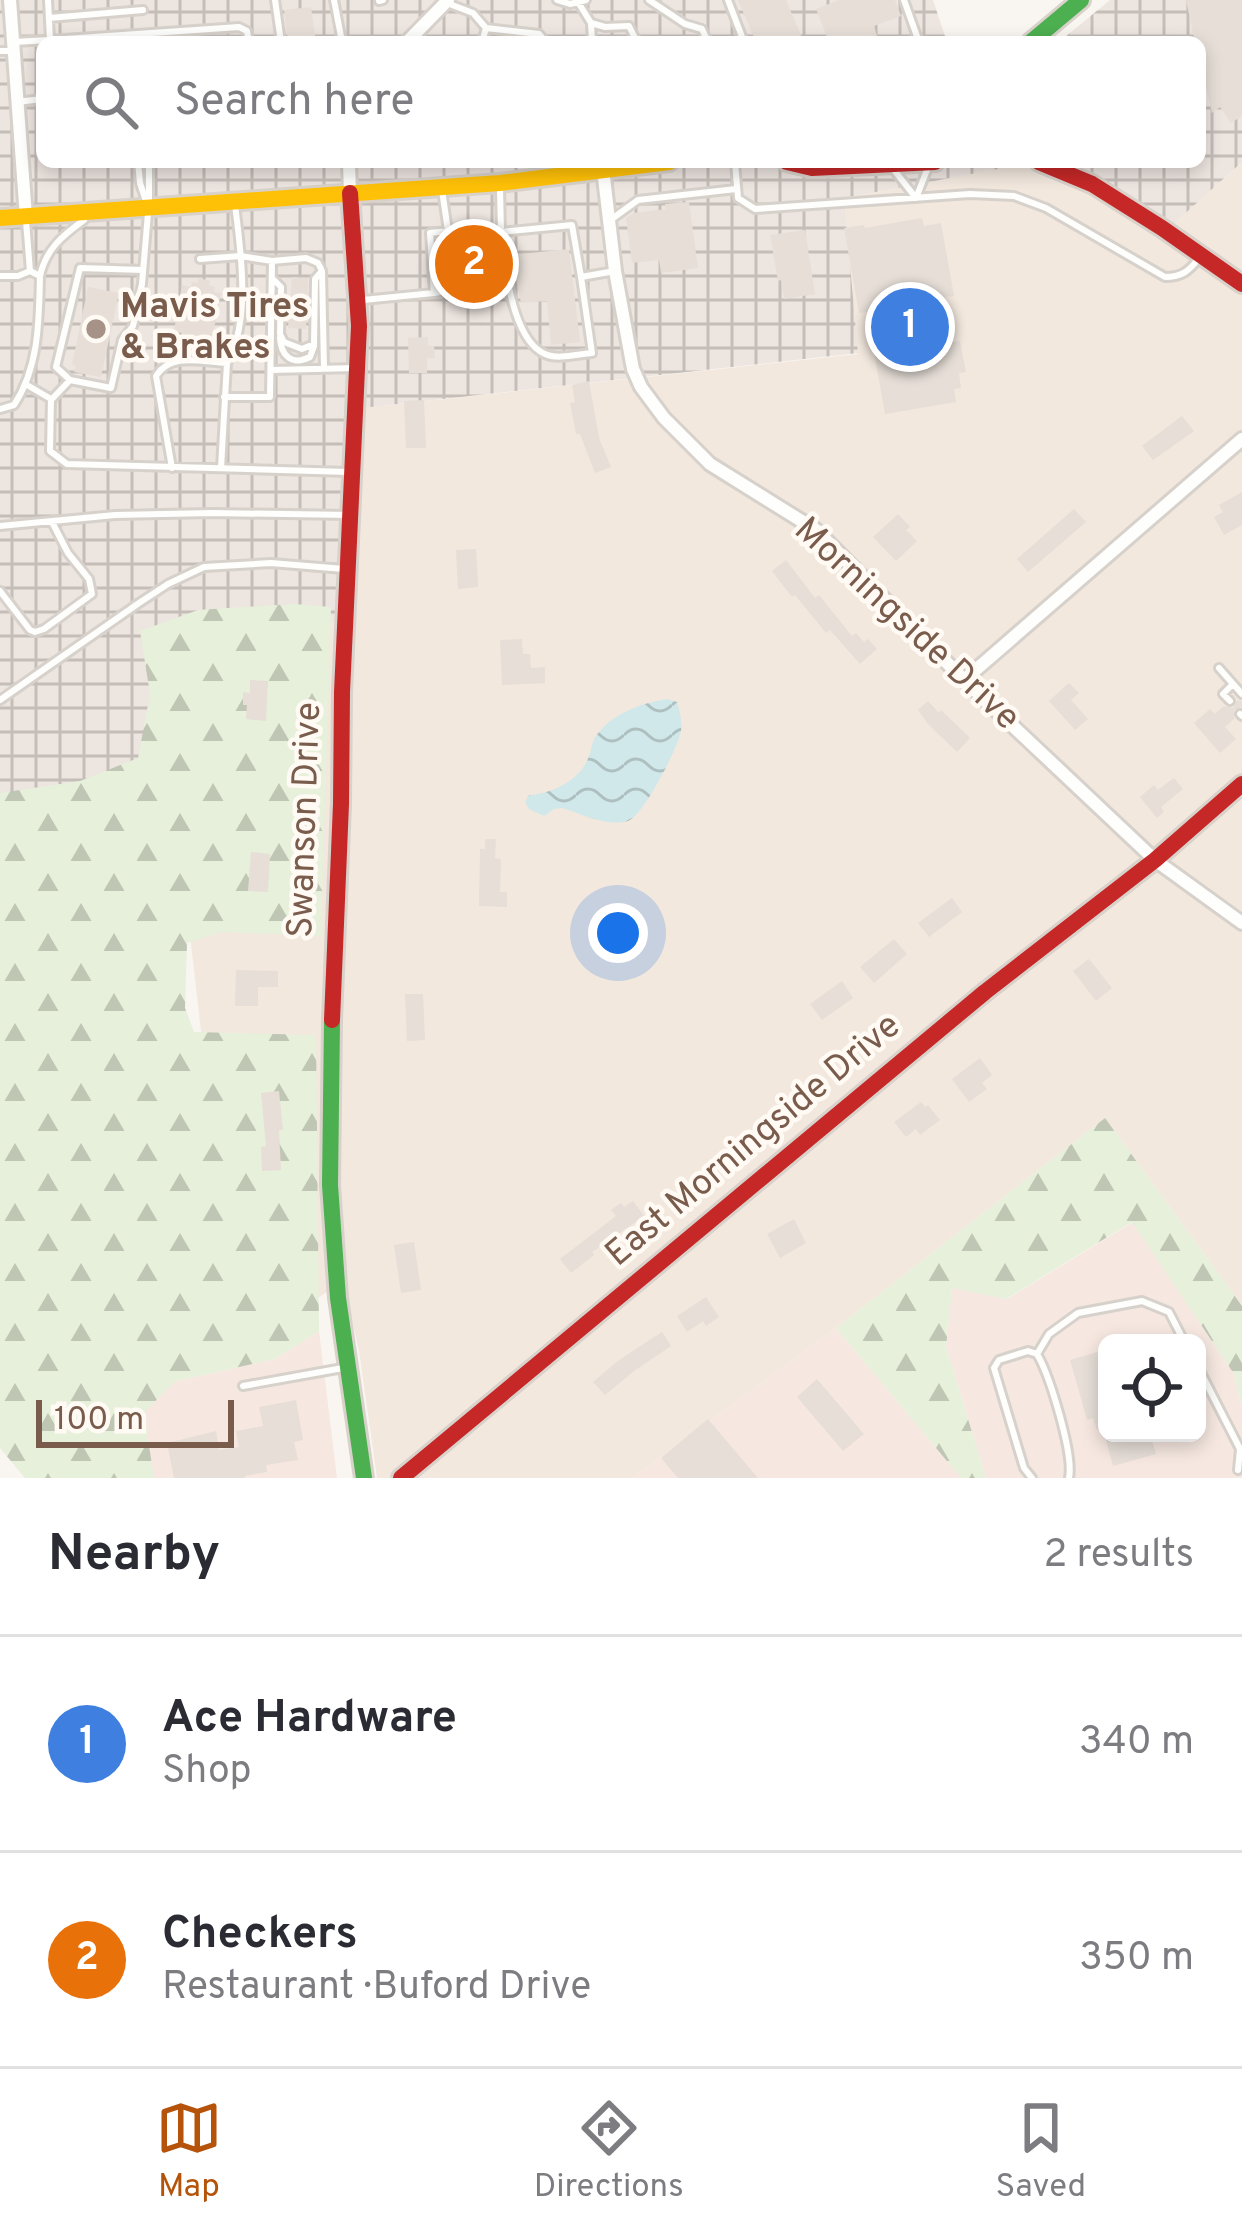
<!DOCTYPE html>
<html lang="en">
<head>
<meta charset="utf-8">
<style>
  body { margin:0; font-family:Overpass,sans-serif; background:#f7f7f7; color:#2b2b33 }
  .controls { position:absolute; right:36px; bottom:36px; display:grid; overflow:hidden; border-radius:18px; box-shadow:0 6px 18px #0003 }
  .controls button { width:108px; height:108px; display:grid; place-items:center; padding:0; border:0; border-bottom:3px solid #e1e1e2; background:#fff; color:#2b2b33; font:60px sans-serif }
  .scale { position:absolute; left:36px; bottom:30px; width:198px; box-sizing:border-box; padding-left:12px; border:6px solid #7a5c4d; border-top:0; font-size:33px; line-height:42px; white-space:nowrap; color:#7a5c4d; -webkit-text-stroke:9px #fffaf3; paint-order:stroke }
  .you { position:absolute; left:618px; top:933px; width:42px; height:42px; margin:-30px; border:9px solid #fff; border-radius:50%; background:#1a73e8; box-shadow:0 0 0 18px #1a73e833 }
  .badge { display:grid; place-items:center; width:78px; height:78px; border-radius:50%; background:#b45309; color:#fff; font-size:39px; font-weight:700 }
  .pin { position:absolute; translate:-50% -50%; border:6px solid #fff; box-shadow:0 3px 12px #0006 }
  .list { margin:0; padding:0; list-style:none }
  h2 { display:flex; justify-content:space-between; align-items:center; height:156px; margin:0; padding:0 48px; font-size:51px }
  h2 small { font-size:39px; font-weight:400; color:#7c7c81 }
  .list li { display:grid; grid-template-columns:78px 1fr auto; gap:36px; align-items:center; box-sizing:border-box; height:216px; padding:0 48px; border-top:3px solid #e1e1e2 }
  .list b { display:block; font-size:45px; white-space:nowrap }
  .list p { margin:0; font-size:39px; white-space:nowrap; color:#7c7c81 }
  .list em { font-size:39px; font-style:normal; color:#7c7c81 }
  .icon { flex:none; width:66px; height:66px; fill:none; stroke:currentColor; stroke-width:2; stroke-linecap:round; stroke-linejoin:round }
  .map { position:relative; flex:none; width:1242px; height:1478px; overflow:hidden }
  .search { position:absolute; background:#fff; box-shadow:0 6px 18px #0003; left:36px; right:36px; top:36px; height:132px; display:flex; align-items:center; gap:30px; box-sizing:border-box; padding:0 42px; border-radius:18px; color:#7c7c81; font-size:45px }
  .sheet { height:588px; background:#fff }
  nav { display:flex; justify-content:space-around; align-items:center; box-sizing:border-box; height:168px; border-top:3px solid #e1e1e2; background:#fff; font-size:33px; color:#7c7c81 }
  nav a { display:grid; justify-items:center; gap:6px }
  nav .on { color:#b45309 }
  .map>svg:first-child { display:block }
</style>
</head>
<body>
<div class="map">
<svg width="1242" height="1478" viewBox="0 0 1242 1478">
  <defs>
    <pattern id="industrial-grid" width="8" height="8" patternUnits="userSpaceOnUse" patternTransform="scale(3)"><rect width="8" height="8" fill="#ede5e0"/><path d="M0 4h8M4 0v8" fill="none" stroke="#c5bdb8"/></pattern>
    <pattern id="forest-firs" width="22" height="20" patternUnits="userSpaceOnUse" patternTransform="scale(3)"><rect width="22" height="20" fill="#e7f0db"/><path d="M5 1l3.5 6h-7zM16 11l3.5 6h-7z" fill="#c0c6b4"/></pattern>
    <pattern id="water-waves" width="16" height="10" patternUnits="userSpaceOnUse" patternTransform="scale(3)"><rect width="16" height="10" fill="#d0e8ea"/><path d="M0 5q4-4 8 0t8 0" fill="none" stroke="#aebfc0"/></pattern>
  </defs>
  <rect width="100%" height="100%" fill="#f9f5f0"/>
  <path fill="#f2e8de" d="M1035 162H1075L1169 228 1242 162V1306L1105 1118 836 1328 632 1478H377L359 1350 343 1281 238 1352 172 779V629L362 408 858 354 844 198Z"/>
  <path fill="#f6e8e1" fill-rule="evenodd" d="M1133 1222 1234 1374 1242 1409V1478H986L946 1347 952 1287 1007 1299ZM1107 1343H1197V1433H1107Z
    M836 1328 961 1478H632Z
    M319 1331 337 1478H154L143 1412 176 1381 275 1359Z"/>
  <path fill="url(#industrial-grid)" d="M0 0H933L947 42H42V162H1035L844 198 858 353 362 408 348 621 172 629V779L0 871Z
    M1110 0H1242V162L1169 228 1075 162H1200V42H1059Z"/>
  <path fill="url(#forest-firs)" d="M293 604 331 607 321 936 220 932 187 943 185 1008 194 1032 316 1035 319 1331 275 1359 176 1381 144 1412 154 1478H25L0 1448V793L80 781 138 758 150 694 140 631 198 610Z
    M1105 1118 1242 1306V1409L1234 1374 1132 1222 1006 1299 952 1288 946 1347 986 1478H961L836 1328Z"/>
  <path fill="url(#water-waves)" d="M667 699 677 702C680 711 682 721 681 731 678 748 643 816 628 821 607 827 581 814 562 808L554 809 544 816 529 809 525 802 529 795C552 794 581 780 589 756 593 745 591 740 600 731 616 712 643 703 667 699Z"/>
  <path fill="#e6ded7" d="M738 0H786L804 42H756Z
    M839 0H895L901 16 874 26 879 42H829L816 9Z
    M1186 0H1242V116L1231 123 1220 107 1212 113 1200 62V42H1195Z
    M311 7 316 42H288L284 10Z
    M689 202 698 268 661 273 659 260 632 263 626 218 633 213 666 209 665 204Z
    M922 218 924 226 941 223 954 296 945 297 953 342 960 341 966 372 959 373 961 388 954 389 956 402 885 414 867 312 859 313 844 228 864 225 865 228Z
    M805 230 815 294 784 299 781 280 778 281 770 235Z
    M569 249 580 342 551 345 547 301 521 303 511 255Z
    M292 277 308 278 306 329 288 328Z
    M199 278 210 281 209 285 215 287 214 292 221 293 212 339 204 337 203 341 181 337 182 333 174 331 182 285 191 287 192 282 198 283Z
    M88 287 119 293 101 377 74 372 76 366 72 365Z
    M428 337V346H434L435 358H427V373H409L408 338Z
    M589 381 599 438 611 467 595 473 580 434H576L570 403 575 402 572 385Z
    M424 400 426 448H406L404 401Z
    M1182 416 1194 431 1153 460 1142 446Z
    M1242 492V525L1224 535 1214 517 1223 512 1219 505Z
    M1074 509 1086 522 1028 572 1017 559Z
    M898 514 910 527 906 530 917 541 896 561 873 537Z
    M476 549 478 587 458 589 456 550Z
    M786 560 815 598 819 595 852 636 856 633 864 642 868 639 877 649 860 664 830 630 826 633 795 595 792 597 772 571Z
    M522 639 523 654H530L531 668 545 667V683L502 685 500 640Z
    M250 680 268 681 266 721 246 719 247 705H243V692L250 693Z
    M1069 683 1079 693 1071 700 1088 719 1075 730 1049 701Z
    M1237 700 1242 701V707L1234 710V719L1225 727 1236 739 1220 753 1194 723 1210 709 1215 714 1224 706 1233 708Z
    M928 701 939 713 941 710 970 738 957 752 928 724 918 710Z
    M1174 778 1183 789 1161 807 1164 812 1157 818 1140 797 1154 785 1158 790Z
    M485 839H496L495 858 501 859 500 892H507V907L479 906 480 849H485Z
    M251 852 270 854 268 892 248 891Z
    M952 898 962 912 929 937 918 923Z
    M894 939 907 954 874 983 860 967Z
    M1089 959 1112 988 1096 1001 1073 971Z
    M236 970 278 971V987H258V1006H235Z
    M842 981 853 998 822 1020 810 1004Z
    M405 994H423L425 1040 407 1041Z
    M980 1058 992 1075 982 1083 987 1089 969 1102 952 1079Z
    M279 1091 283 1130H279L281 1170 262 1171 261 1147 266 1146 261 1093Z
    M921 1102 925 1107 928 1105 940 1120 920 1135 916 1129 906 1137 894 1122Z
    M633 1201 644 1216 592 1252 594 1255 571 1273 560 1259 616 1216 611 1210 621 1203 624 1207Z
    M794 1219 806 1243 780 1258 767 1234Z
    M414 1242 421 1290 401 1293 394 1245Z
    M706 1297 719 1317 706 1326 703 1321 687 1332 677 1316Z
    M662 1332 671 1346 634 1371 605 1395 593 1382 619 1360Z
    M1107 1349V1427L1097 1430 1093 1418 1087 1420 1070 1360Z
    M817 1379 864 1434 843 1451 797 1397Z
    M296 1400 303 1440 294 1442 298 1460 266 1465 267 1472 245 1476V1478H174L167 1443 216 1431 219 1450 239 1447 236 1431 263 1426 259 1407Z
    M708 1419 758 1478H678L661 1458Z
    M1104 1433H1150L1156 1454 1113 1466Z"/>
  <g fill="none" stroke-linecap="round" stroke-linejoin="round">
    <defs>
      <path id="lane" d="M48 0 50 40 239 27 247 31 249 42
        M275 0 281 42
        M334 0 342 42
        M557 0 570 4 586 0
        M649 0 685 24 702 29 708 42
        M728 0 744 42
        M904 0 919 42
        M379 1 383 0
        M578 2 591 23 592 42
        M447 3 473 13 486 28 539 34 546 42
        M49 18 143 10
        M591 23 605 27 629 26 637 42
        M14 42 49 40
        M482 42 486 28
        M0 51H13
        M17 102 42 99
        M138 162 140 183 147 204
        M149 162V200
        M735 162 738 198 755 209 970 194 1014 196 1046 208 1165 277C1182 277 1189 271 1199 258
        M894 170 916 198 929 165
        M500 189 501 232 572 225 581 277 615 271
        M609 221 638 200 736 189
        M448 231 478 232 482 244
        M501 232C504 264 512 340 545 354 558 360 578 354 592 353L581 277
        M200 259 241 256 272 261 306 258 318 263 322 271 324 368
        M143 270 80 268 56 367 70 380 111 388 122 340 133 326 142 284 148 213
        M0 276H18L30 271
        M40 276C46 249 62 236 84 220
        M273 279 281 287 280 334 284 342 302 349 314 344 315 279 321 272
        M455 291 465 279 464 252
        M434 293 480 285 483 282 482 251
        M363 300 434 293 430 233 448 231 442 190
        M280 338C281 356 292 366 310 357L314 346
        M271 370 357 368
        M27 385 51 399 50 451 67 464 349 472
        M224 397H270L272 261
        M52 399 70 380
        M0 409 14 405C39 367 39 321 40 276L30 271 26 221
        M172 468 156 376C171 352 201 362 227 363 251 322 241 251 235 205
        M221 468 227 363
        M0 526 115 515 212 513 350 515
        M0 591 30 630 35 632 44 629 92 594 89 579 68 553 52 522
        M1219 668 1242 694
        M0 700 139 603 168 584 204 567 271 563 344 569
        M1230 701 1223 694 1233 684
        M1240 714 1242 716
        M1037 1354 1049 1334 1078 1313 1142 1301 1169 1312 1185 1343
        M1197 1365 1240 1449 1238 1470
        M243 1386 343 1368
        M1032 1478 1024 1468 994 1368 999 1360 1028 1351 1037 1354C1050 1376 1074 1455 1069 1478"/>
      <path id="street" d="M10 0 26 217
        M407 42 448 0
        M349 162 350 193
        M603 169 615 271 633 369 641 387 664 418 710 464 816 530 964 680 1155 860 1242 923
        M964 680 1242 439"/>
      <path id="fast" d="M1031 42 1081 0
        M332 1020 330 1185 338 1298 364 1478"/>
      <path id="slow" d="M0 218 500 183 669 162"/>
      <path id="jam" d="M787 162 812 168 935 162
        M1039 162 1092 184 1162 228 1242 284
        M332 1020 341 804 342 692 359 326 350 193
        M401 1478 985 992 1155 860 1242 784"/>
    </defs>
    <use href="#lane" stroke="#d7d1cb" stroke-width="12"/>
    <use href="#street" stroke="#d7d1cb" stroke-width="18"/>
    <use href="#fast" stroke="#d9d2cb" stroke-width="22"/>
    <use href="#slow" stroke="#d9d2cb" stroke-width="22"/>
    <use href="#jam" stroke="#d9d2cb" stroke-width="22"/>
    <use href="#lane" stroke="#fefefd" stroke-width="6"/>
    <use href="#street" stroke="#fefefd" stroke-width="12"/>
    <use href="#fast" stroke="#4caf50" stroke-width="16"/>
    <use href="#slow" stroke="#ffc107" stroke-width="16"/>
    <use href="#jam" stroke="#c62828" stroke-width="16"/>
  </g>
  <circle fill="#a69286" stroke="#fffaf3" stroke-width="4.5" cx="96" cy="329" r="12"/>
  <g text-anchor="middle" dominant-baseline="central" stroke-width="9" stroke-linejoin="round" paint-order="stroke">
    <g font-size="36" font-weight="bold" fill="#7a5c4d" stroke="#fffaf3" text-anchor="start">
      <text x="120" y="308">Mavis Tires<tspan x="120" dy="41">&amp; Brakes</tspan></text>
    </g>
    <g font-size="36" fill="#7a5c4d" stroke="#fffaf3">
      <text transform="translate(906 625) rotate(43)">Morningside Drive</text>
      <text transform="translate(306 820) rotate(-88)">Swanson Drive</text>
      <text transform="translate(754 1141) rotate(-40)">East Morningside Drive</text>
    </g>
  </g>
</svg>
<div class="controls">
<button><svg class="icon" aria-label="locate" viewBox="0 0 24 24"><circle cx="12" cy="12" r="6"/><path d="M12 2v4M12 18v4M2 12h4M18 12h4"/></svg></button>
</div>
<div class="scale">100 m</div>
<div class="you"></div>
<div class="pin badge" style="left:910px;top:327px;background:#3f7fe0">1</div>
<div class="pin badge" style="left:474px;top:264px;background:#e8710a">2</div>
<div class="search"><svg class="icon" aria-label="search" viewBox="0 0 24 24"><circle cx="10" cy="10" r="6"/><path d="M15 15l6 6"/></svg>Search here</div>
</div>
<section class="sheet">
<h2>Nearby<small>2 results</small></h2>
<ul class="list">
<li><span class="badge" style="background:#3f7fe0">1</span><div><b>Ace Hardware</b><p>Shop</p></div><em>340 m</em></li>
<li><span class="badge" style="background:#e8710a">2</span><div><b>Checkers</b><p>Restaurant · Buford Drive</p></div><em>350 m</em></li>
</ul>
</section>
<nav>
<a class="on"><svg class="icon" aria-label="map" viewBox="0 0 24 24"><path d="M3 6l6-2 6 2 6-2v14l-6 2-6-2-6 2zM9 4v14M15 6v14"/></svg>Map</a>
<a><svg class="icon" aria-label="directions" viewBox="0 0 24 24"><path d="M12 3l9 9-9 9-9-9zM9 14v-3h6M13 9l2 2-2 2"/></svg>Directions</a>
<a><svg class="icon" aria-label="saved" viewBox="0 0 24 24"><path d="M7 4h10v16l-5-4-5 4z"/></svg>Saved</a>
</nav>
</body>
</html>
